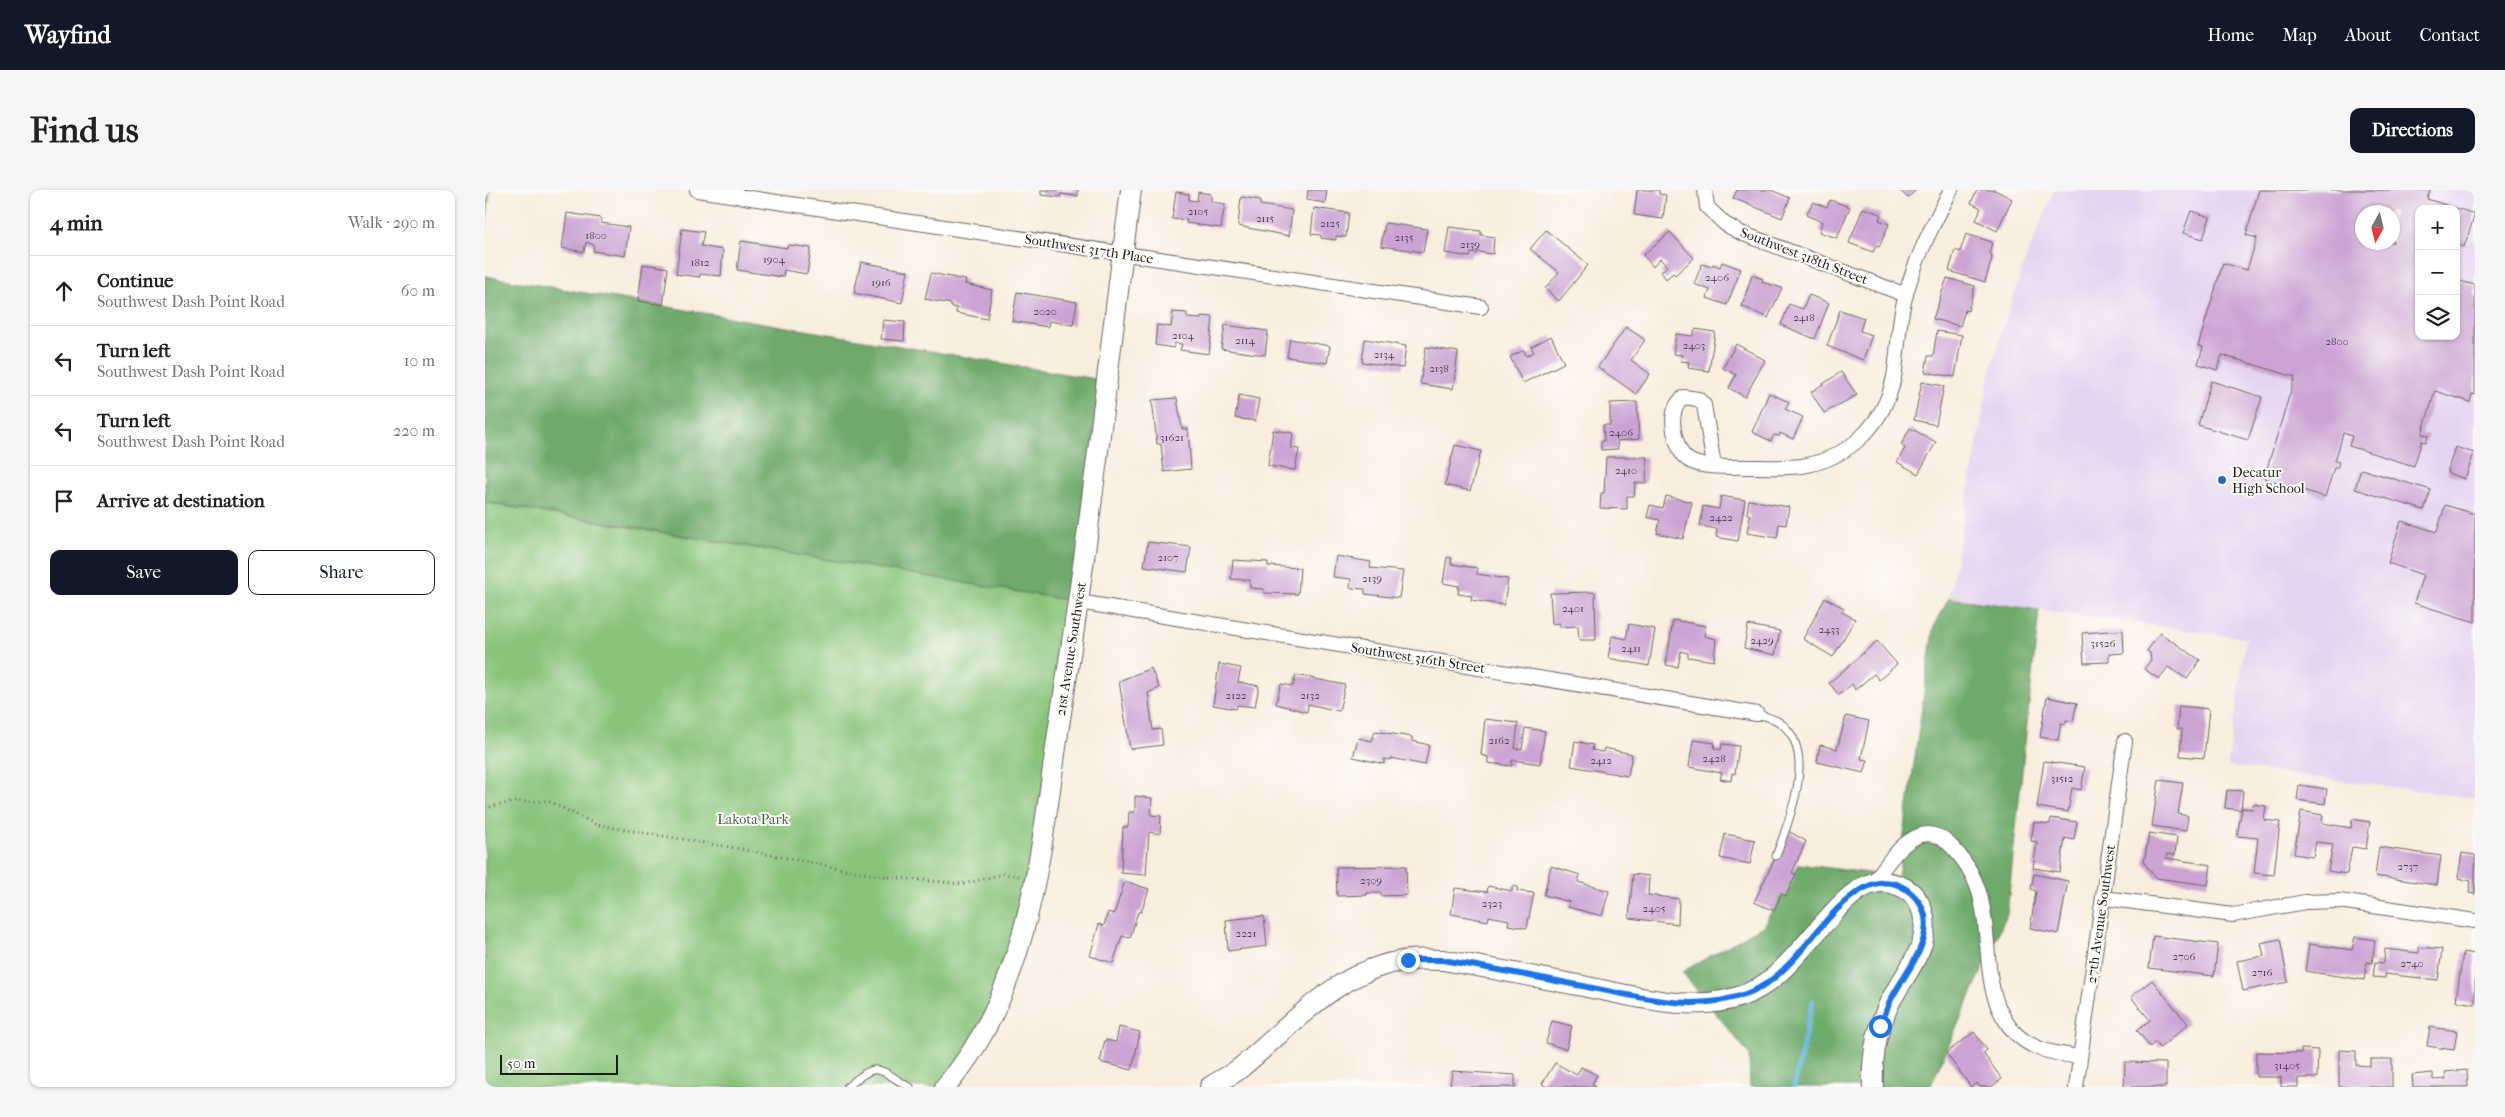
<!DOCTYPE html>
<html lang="en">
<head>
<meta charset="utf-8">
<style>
  body { margin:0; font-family:"IM FELL French Canon",serif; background:#f6f6f6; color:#202124 }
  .controls { position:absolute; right:15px; top:15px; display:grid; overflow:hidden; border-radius:10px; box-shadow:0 1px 4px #0004 }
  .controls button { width:45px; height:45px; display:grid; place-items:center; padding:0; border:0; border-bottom:1px solid #e0e0e0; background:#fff; color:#202124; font:25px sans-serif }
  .compass { position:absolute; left:1870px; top:15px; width:45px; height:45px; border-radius:50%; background:#fff; box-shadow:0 1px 4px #0004; rotate:188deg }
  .scale { position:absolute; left:15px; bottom:12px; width:118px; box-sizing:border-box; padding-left:5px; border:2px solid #1c1c1c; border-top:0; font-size:14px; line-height:18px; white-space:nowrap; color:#1c1c1c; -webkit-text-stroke:4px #fdfcf7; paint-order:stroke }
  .stop { position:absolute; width:15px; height:15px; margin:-11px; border:4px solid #1a73e8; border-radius:50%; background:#fff }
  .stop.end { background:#1a73e8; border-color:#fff; box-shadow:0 1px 5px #0008 }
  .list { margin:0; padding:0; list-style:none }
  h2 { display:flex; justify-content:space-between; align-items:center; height:65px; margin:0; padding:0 20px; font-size:21px }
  h2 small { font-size:16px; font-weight:400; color:#757577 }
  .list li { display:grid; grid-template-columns:32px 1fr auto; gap:15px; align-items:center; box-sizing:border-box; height:70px; padding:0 20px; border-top:1px solid #e0e0e0 }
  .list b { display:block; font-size:19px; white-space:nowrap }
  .list p { margin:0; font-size:16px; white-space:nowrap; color:#757577 }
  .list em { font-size:16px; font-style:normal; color:#757577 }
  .actions { display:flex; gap:10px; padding:15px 20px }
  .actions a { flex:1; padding:11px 0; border:1px solid #111827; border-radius:10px; text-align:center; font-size:18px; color:#111827 }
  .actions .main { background:#111827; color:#fff }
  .icon { flex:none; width:28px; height:28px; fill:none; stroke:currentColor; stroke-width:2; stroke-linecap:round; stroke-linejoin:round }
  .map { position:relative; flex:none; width:1990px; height:897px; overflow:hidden; border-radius:10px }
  header { display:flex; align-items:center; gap:30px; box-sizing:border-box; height:70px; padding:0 25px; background:#111827; color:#fff }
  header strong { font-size:24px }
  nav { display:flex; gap:28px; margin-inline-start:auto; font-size:18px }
  .intro { display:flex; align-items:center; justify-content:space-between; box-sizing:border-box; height:120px; padding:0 30px }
  h1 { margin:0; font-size:35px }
  .button { padding:12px 22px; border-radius:10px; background:#111827; color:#fff; font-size:18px; font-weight:700 }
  main { display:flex; gap:30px; padding:0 30px }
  aside { flex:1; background:#fff; border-radius:10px; box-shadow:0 1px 4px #0004 }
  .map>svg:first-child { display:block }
</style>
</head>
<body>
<header>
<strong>Wayfind</strong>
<nav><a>Home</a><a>Map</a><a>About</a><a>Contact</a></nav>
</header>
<div class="intro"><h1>Find us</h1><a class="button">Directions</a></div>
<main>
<aside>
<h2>4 min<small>Walk · 290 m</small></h2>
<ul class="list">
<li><svg class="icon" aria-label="ahead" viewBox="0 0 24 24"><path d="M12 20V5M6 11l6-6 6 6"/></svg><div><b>Continue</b><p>Southwest Dash Point Road</p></div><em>60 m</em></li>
<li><svg class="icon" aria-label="left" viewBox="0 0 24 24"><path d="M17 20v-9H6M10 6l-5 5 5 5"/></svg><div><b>Turn left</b><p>Southwest Dash Point Road</p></div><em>10 m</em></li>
<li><svg class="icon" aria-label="left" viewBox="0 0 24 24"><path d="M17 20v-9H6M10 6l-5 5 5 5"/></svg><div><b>Turn left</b><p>Southwest Dash Point Road</p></div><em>220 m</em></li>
<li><svg class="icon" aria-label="arrive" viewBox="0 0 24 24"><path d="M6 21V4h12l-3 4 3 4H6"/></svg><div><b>Arrive at destination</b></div></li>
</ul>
<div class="actions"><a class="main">Save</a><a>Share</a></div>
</aside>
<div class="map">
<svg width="1990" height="897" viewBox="0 0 1990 897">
  <rect width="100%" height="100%" fill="#fdfcf7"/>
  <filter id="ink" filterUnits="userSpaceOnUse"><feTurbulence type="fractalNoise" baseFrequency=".02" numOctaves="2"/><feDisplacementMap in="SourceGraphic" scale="10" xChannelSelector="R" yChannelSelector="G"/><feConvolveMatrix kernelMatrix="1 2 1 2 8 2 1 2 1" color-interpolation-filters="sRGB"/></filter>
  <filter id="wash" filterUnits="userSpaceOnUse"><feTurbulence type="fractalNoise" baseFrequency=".0096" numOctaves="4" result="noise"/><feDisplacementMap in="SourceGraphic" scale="20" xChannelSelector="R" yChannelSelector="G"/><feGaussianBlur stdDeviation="1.12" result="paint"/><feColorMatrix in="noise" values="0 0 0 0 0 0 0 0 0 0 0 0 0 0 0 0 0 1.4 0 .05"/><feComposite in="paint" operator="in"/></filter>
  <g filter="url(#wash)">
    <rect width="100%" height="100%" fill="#f9edde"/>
    <path fill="#e5d3f1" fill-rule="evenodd" d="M1569 0H1990V608L1743 576 1761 448 1464 408 1507 173 1537 79ZM1934 19H1971V146H1934ZM1878 22H1908V52H1878Z"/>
    <path fill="#89c47a" stroke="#52704b" d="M0 313 594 412 531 767 460 897H0Z"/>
    <path fill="#6eaa6a" stroke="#456343" d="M0 0H5L0 50Z
      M0 86 622 191 594 412 0 312Z
      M1464 408 1554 420 1522 724 1445 897H1265L1264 864 1197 782 1278 736 1314 674 1413 687 1448 439Z"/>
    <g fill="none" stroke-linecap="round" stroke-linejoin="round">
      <path stroke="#68bce4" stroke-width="5" d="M1309 897 1328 811"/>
    </g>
    <g id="blocks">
      <path fill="#cca4d4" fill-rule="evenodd" d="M556 0H593V6L576 4 575 7 556 5Z
        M823 0H842L840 13 822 10Z
        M1152 0H1174V4L1181 5 1178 29 1149 25Z
        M1252 0H1286L1305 8 1297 28 1248 8Z
        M1414 0H1431L1423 8Z
        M1492 0H1510L1527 9 1512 41 1491 30 1496 18 1486 13Z
        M1774 0H1945L1942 9 1990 24 1979 57 1971 54V19H1934V146H1971V90L1990 95V205L1987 204 1985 212 1950 201 1937 244 1943 245 1941 252 1937 251 1929 276 1864 256 1867 246 1858 243 1850 271 1854 272 1852 278H1849L1840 307 1779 288 1810 187 1737 165 1732 180 1713 174 1718 157 1713 156 1738 73 1762 80 1772 48 1761 45ZM1878 22H1908V52H1878Z
        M691 2 704 4V10L712 11 713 2 726 4V12L740 14 736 38 701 33 702 30 687 29Z
        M756 7 775 10V15L807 20 804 46 753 36Z
        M1345 10 1365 17 1352 48 1334 42 1337 32 1321 25 1328 12 1342 17Z
        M829 18 864 23 861 47 851 46V50L836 48V45L826 44Z
        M1378 18 1396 24 1394 30 1404 34 1394 57 1391 56 1388 62 1364 53Z
        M1706 21 1725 27 1718 49 1698 43Z
        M82 23 116 28V33L144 37 140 66 108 61 109 55 101 52 99 62 77 58Z
        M900 33 942 39 938 62 896 56Z
        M964 37 996 41V45L1009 47 1008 64 993 62 992 64 986 63 985 67 960 63Z
        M197 39 219 42 216 56 238 60 236 86 215 84V87L191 84Z
        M1061 40 1103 75 1074 111 1060 99 1074 82 1045 59Z
        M1185 42 1209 68 1190 85 1188 83 1181 89 1176 82 1182 76 1175 69 1168 77 1158 65Z
        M1481 44 1507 52 1505 61 1507 68 1500 92 1464 81 1470 60 1475 62Z
        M256 51 302 58 303 55 326 58 322 84 299 80 298 87 252 80Z
        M376 72 423 81 417 113 369 103Z
        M1237 72 1256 79 1242 115 1222 108 1225 100 1209 94 1217 74 1226 77 1228 74 1235 77Z
        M158 74 183 78 178 115 153 111Z
        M446 83 481 90 480 94 507 100 502 129 471 123 472 118 466 117V114L440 109Z
        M1267 85 1278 89 1277 92 1297 98 1283 128 1257 116Z
        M1462 88 1490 96 1483 121 1480 120 1475 136 1448 129Z
        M532 102 592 112 588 135 564 131 563 137 527 131Z
        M1324 105 1344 113 1330 149 1296 135 1304 114 1318 119Z
        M1355 120 1379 128 1375 141 1387 145 1378 170 1342 156Z
        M688 122 702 123V128L716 129V126L728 127 724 164 695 160 697 154 689 153V158L670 155 672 135 686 137Z
        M398 130 420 132 419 151 396 149Z
        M740 135 783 141 780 165 736 159Z
        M1141 137 1160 150 1146 170 1165 184 1151 204 1113 177Z
        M1210 139 1230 142 1224 181 1203 178 1204 172 1196 171 1197 165 1188 164 1191 144 1208 146Z
        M1452 141 1477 145 1470 187 1440 182 1443 166H1448Z
        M1066 146 1079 173 1038 193 1025 167 1039 160 1041 166 1049 162 1046 157Z
        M805 149 845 156 842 173 802 167Z
        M880 149 921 156 918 178 877 172Z
        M1251 154 1280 170 1260 207 1244 198 1251 185 1238 178Z
        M941 157 973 162 968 199 935 194Z
        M1356 182 1372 205 1339 223 1326 202Z
        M1726 191 1777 207 1763 250 1713 235Z
        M1437 192 1459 196 1451 235 1429 230Z
        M1284 203 1304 212 1300 219 1318 227 1308 249 1295 243 1294 246 1289 245 1286 251 1267 242Z
        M754 205 774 209 770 231 750 228Z
        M692 208 697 239H703L706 279 679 282 676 254H672L667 210Z
        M1152 212 1154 249 1132 251 1133 259 1116 260V251H1119L1118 235H1125V213Z
        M1425 238 1451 252 1433 284 1412 272 1420 258 1416 255Z
        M788 240 808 243 806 258 814 259 810 280 783 276Z
        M970 255 996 261 985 301 960 295Z
        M1970 257 1989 263 1980 289 1962 283Z
        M1121 267H1162L1161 293H1150L1149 306H1142V319L1115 318 1116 303H1119Z
        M1876 279 1946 300 1939 320 1870 299Z
        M1181 306 1207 312 1198 349 1172 343 1175 330 1162 327 1165 315 1178 318Z
        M1236 306 1260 310 1253 351 1231 347 1232 339 1215 336 1218 316 1234 319Z
        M1264 310 1304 317 1301 335 1294 334 1292 348 1262 343 1265 325 1262 324Z
        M1960 315 1990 324V432L1929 413 1938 385 1903 373 1916 331 1952 342Z
        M663 352 706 357 702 382 659 376Z
        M851 366 886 372 885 378 918 381 914 408 880 404V399L865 398 866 389 848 387Z
        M962 367 967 368 966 374 992 378V384L1023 389 1019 415 986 410 987 406 973 404 974 396 958 393Z
        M748 370 783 372V376L815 378 813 404 779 403V399L765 398V390L746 389Z
        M1110 402 1111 450H1094L1093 436 1075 437V433L1067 434 1065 403Z
        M1340 408 1359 418 1357 422 1370 429 1348 467 1318 449Z
        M1188 430 1221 436 1219 446 1231 449 1229 471 1203 467V463L1196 461 1193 477 1181 475Z
        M1144 434 1170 439 1164 476 1123 468 1127 446 1141 449Z
        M1263 435 1295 441 1290 465 1259 458Z
        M1638 440 1639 463 1624 464V472L1599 473 1597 443Z
        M1675 443 1715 470 1702 489 1683 477 1674 489 1659 479 1666 470 1665 463 1662 461Z
        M1392 451 1412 474 1394 490 1389 484 1370 500 1367 494 1354 505 1344 493Z
        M734 474 756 478 753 492 774 496 770 517 752 515 751 519 728 515Z
        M666 478 674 498 663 503 668 540 676 539 678 555 645 559 634 491Z
        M811 485 860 495 854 521 823 514 822 522 791 514 796 494 808 496Z
        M1562 507 1592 513 1588 531 1581 530 1580 534 1576 533 1573 550 1555 547Z
        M1694 516 1724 519 1719 568 1695 566 1697 539H1692Z
        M1361 526 1384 531 1376 569 1383 570 1379 583 1332 572 1335 555 1352 559Z
        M1000 529 1033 533 1030 559H1037L1040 538 1060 541 1055 574 1027 570V576L1003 573V567L996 565Z
        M890 541 927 547V551L944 555 940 575 906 568V570L899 569V574L868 567 873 548 887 551Z
        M1208 550 1230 553 1229 558 1236 560 1237 554 1254 556 1250 584 1247 583 1246 591 1235 589 1237 583 1204 577Z
        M1090 551 1108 555 1107 560 1118 562 1119 558 1147 564 1143 586 1086 576Z
        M1559 571 1600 577 1596 600 1587 598 1583 622 1552 617Z
        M1674 590 1698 593 1693 624 1703 626 1701 641 1667 636Z
        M1814 595 1842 599 1840 614 1812 610Z
        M1742 600 1758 601 1756 620 1740 618Z
        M650 606 667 608 666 625 676 626 675 644 664 642 661 685 636 683 638 637H643L644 622H650Z
        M1768 614 1781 616 1779 630 1795 632 1789 685 1769 683 1773 648 1752 646 1757 618 1767 619Z
        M1816 621 1838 625 1837 633 1866 638 1867 629 1885 632 1881 659 1867 657 1862 684 1843 681 1848 654 1831 652 1828 667 1809 664Z
        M1566 628 1592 632 1589 650 1580 648 1575 682 1548 678 1552 652 1546 651 1549 632 1565 634Z
        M1303 641 1321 651 1307 683 1311 684 1301 706 1296 704 1289 721 1269 712Z
        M1664 643 1692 647 1690 665 1682 664 1681 668 1726 675 1723 695 1671 688 1659 673Z
        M1240 644 1270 650 1265 674 1235 668Z
        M1894 657 1956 666 1952 695 1890 686Z
        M1977 663 1990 665V704L1984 703 1986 691 1973 688Z
        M921 676 922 705 896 706V703H882V705L852 706 851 677Z
        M1066 676 1095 685 1093 692 1124 701 1117 726 1083 717 1085 712 1059 705Z
        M1148 684 1164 686 1163 705 1194 709 1193 734 1144 728Z
        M1549 684 1583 691 1573 744 1545 738 1551 701 1546 699Z
        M640 691 664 699 656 722H653L645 748 637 746 628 773 605 766 614 734 619 736 623 722 629 724Z
        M1003 696 1027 701V696L1033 697 1032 701 1049 703 1042 738 1023 735 1024 730 1004 726 1003 731 966 724 970 698 1002 702Z
        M779 726 782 756 743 761 741 730Z
        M1668 746 1733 754 1729 786 1664 778Z
        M1870 747 1890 750 1887 773 1882 772 1879 790 1820 781 1824 754 1867 760Z
        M1795 749 1803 792 1758 801 1752 771 1779 766 1776 753Z
        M1934 757 1957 759 1953 790 1900 784V788L1888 787 1890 772 1899 773 1900 759 1934 763Z
        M1978 762 1990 764V814L1971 811Z
        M1667 790 1703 834 1675 858 1670 852 1665 857 1652 840 1665 830 1646 807Z
        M1067 831 1087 836 1081 859 1061 853Z
        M634 837 655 842 647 880 615 872 620 850 631 852Z
        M1945 837 1972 841 1969 860 1942 856Z
        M1489 842 1502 860 1498 863 1517 889 1506 897H1495L1492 893 1486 897 1461 863Z
        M1816 859 1833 860 1832 888H1813V897H1796V887H1771V862L1816 863Z
        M1854 860 1871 861V875L1885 876V869H1907V897H1854Z
        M1640 872 1681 873V897H1639Z
        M1070 873 1092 885 1096 877 1112 885 1107 894 1111 897H1062L1057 894Z
        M1982 880 1983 897H1928L1927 885 1948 883V890L1961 889 1960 882Z
        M967 881 1030 885V897H965Z"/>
    </g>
  </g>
  <g filter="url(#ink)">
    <use href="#blocks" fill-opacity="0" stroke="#696560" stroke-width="1"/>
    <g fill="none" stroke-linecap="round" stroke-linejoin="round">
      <defs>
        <path id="lane" d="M1272 524C1279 526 1288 528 1294 532 1334 559 1304 631 1291 666
          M362 897C381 883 386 872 408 887 414 891 419 895 425 897"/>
        <path id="street" d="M212 0 996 117
          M1220 0 1222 17 1240 34 1256 43 1421 105
          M1229 276 1219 215 1213 209 1199 207C1182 220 1188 245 1196 262 1206 281 1242 276 1260 277 1278 277 1298 278 1317 276 1365 268 1399 234 1409 187 1413 163 1413 139 1418 116 1427 75 1447 36 1466 0
          M594 412 1272 524
          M1388 693C1403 672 1432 625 1463 653 1524 710 1484 781 1524 836 1542 860 1567 863 1594 867
          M1619 708 1748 725 1820 712 1854 711 1990 731
          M1591 897 1640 551"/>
        <path id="secondary" d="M460 897C549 797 557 643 577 516 605 345 623 172 646 0
          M725 897C734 891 745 886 754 879 806 837 852 778 924 770 935 769 947 770 958 770 1003 778 1047 786 1092 795 1147 805 1212 827 1266 802 1310 783 1353 700 1389 693 1397 691 1407 693 1415 696 1423 699 1430 705 1434 713 1451 747 1426 775 1410 803 1404 812 1400 823 1396 834 1389 854 1387 876 1388 897"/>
      </defs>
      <use href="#lane" stroke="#696560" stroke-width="9"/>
      <use href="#street" stroke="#696560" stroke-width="16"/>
      <use href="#secondary" stroke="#696560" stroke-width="22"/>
      <path stroke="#696560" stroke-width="3" stroke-dasharray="1 4" stroke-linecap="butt" d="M0 618 28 612 63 611 112 635 250 658 395 686 478 694 518 684 534 686"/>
      <use href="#lane" stroke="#fff" stroke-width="7"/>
      <use href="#street" stroke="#fff" stroke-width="14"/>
      <use href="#secondary" stroke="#fff" stroke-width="20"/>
    </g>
  </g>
  <g fill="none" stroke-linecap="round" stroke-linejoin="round" filter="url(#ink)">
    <path stroke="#1a73e8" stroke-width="6" d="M923 770H958C1003 778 1047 786 1092 795 1148 805 1208 825 1263 803 1280 797 1294 785 1306 772 1332 746 1381 663 1426 703 1461 734 1425 776 1409 804 1403 814 1400 825 1395 836"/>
  </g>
  <circle fill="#1f6fb2" stroke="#fdfcf7" stroke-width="2" cx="1737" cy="290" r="5"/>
  <g text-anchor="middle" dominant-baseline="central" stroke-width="4" stroke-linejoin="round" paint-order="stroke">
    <g font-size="11" fill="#483e4a">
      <text x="713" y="21">2105</text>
      <text x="780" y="28">2115</text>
      <text x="845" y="33">2125</text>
      <text x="111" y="45">1800</text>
      <text x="919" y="47">2135</text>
      <text x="985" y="54">2139</text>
      <text x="289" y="69">1904</text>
      <text x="215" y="72">1812</text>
      <text x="1232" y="87">2406</text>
      <text x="396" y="92">1916</text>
      <text x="560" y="121">2020</text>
      <text x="1319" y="127">2418</text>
      <text x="698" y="145">2104</text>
      <text x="760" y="150">2114</text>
      <text x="1852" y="151">2800</text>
      <text x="1209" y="155">2403</text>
      <text x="899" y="164">2134</text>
      <text x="954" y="178">2138</text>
      <text x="1136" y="242">2406</text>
      <text x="687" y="247">31621</text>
      <text x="1141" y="280">2410</text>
      <text x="1236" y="327">2422</text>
      <text x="683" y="367">2107</text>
      <text x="887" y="388">2139</text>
      <text x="1088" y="418">2401</text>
      <text x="1344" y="439">2433</text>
      <text x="1277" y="450">2429</text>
      <text x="1618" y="453">31526</text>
      <text x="1146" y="458">2411</text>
      <text x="751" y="505">2122</text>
      <text x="825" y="505">2132</text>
      <text x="1014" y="550">2162</text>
      <text x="1229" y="568">2428</text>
      <text x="1116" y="570">2412</text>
      <text x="1577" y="588">31512</text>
      <text x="1923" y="676">2737</text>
      <text x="886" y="690">2309</text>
      <text x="1007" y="713">2323</text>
      <text x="1169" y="718">2405</text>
      <text x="761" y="743">2221</text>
      <text x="1699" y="766">2706</text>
      <text x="1927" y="773">2740</text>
      <text x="1777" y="782">2716</text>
      <text x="1802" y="875">31405</text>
    </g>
    <g font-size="14" fill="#1c1c1c" stroke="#fdfcf7">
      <text transform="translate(604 59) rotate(9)">Southwest 317th Place</text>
      <text transform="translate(1319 66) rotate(21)">Southwest 318th Street</text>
      <text transform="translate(586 459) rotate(-81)">21st Avenue Southwest</text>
      <text transform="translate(933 468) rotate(9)">Southwest 316th Street</text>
      <text transform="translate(1616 724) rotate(-82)">27th Avenue Southwest</text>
    </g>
    <g font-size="14" fill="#1c1c1c" stroke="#fdfcf7" text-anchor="start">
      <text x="1747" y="282">Decatur<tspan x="1747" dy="16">High School</tspan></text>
    </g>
    <g font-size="14" fill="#485f42" stroke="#fdfcf7">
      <text x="268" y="629">Lakota Park</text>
    </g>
  </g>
</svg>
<div class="controls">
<button>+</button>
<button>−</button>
<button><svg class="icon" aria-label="layers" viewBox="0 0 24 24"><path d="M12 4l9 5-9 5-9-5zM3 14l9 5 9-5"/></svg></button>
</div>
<svg class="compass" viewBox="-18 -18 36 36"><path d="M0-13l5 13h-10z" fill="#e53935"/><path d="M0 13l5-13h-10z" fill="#757577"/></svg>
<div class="scale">50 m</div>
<div class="stop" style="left:1395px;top:836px"></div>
<div class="stop end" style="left:923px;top:770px"></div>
</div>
</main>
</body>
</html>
